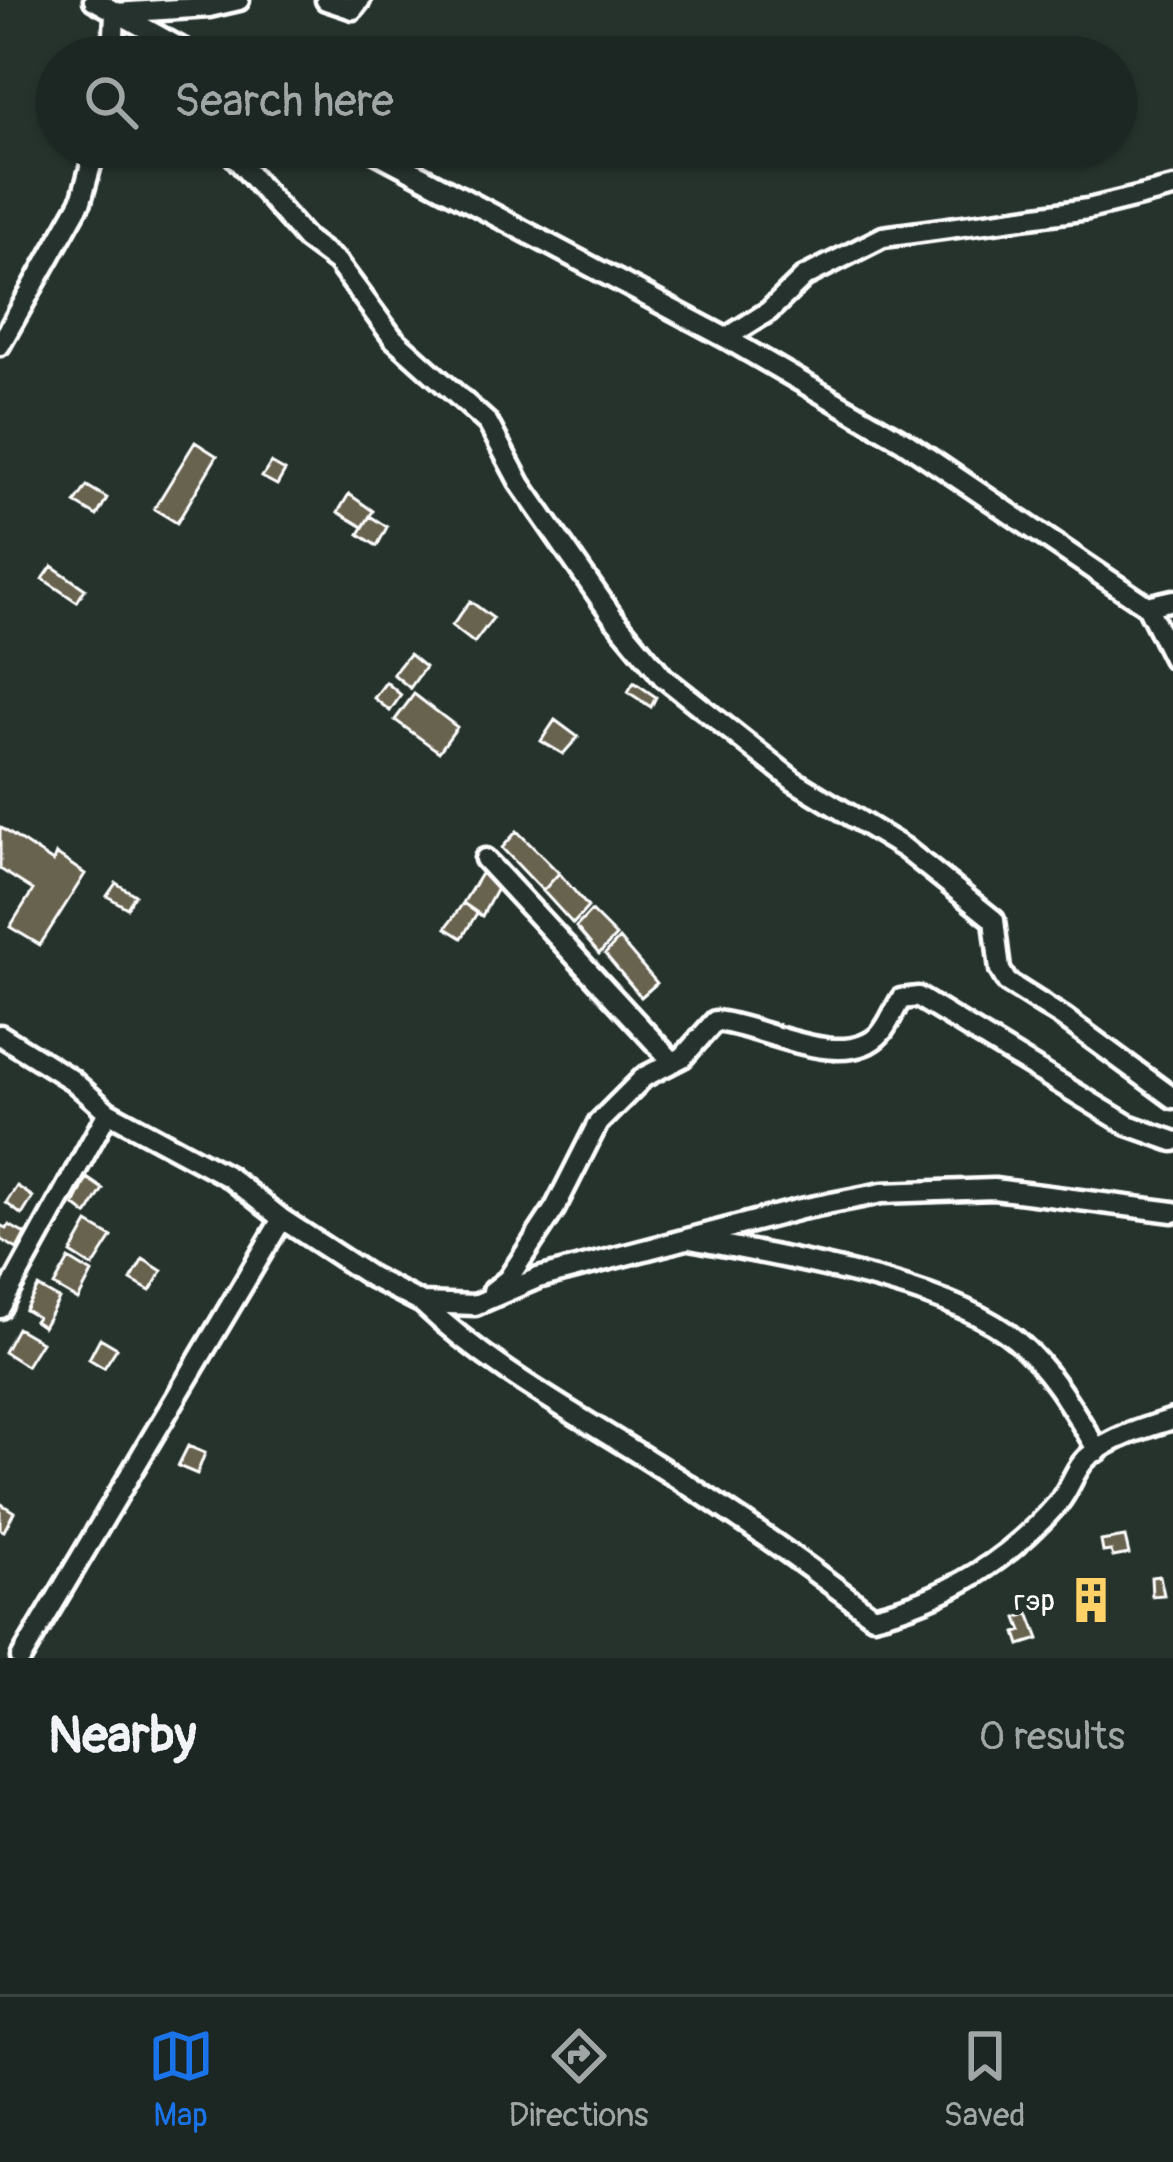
<!DOCTYPE html>
<html lang="en">
<head>
<meta charset="utf-8">
<style>
  body { margin:0; font-family:Pangolin,sans-serif; background:#252e2a; color:#f1f3f6 }
  .list { margin:0; padding:0; list-style:none }
  h2 { display:flex; justify-content:space-between; align-items:center; height:156px; margin:0; padding:0 48px; font-size:51px }
  h2 small { font-size:39px; font-weight:400; color:#a0a5a5 }
  .icon { flex:none; width:66px; height:66px; fill:none; stroke:currentColor; stroke-width:2; stroke-linecap:round; stroke-linejoin:round }
  .map { position:relative; flex:none; width:1173px; height:1658px; overflow:hidden }
  .search { position:absolute; background:#1c2622; box-shadow:0 3px 9px #0004; left:36px; right:36px; top:36px; height:132px; display:flex; align-items:center; gap:30px; box-sizing:border-box; padding:0 42px; border-radius:66px; color:#a0a5a5; font-size:45px }
  .sheet { height:336px; background:#1c2622 }
  nav { display:flex; justify-content:space-around; align-items:center; box-sizing:border-box; height:168px; border-top:3px solid #3a4340; background:#1c2622; font-size:33px; color:#a0a5a5 }
  nav a { display:grid; justify-items:center; gap:6px }
  nav .on { color:#1a73e8 }
  .map>svg:first-child { display:block }
</style>
</head>
<body>
<div class="map">
<svg width="1173" height="1658" viewBox="0 0 1173 1658">
  <rect width="100%" height="100%" fill="#26332d"/>
  <filter id="ink" filterUnits="userSpaceOnUse"><feTurbulence type="fractalNoise" baseFrequency=".00833" numOctaves="2"/><feDisplacementMap in="SourceGraphic" scale="24" xChannelSelector="R" yChannelSelector="G"/><feConvolveMatrix kernelMatrix="1 2 1 2 8 2 1 2 1" color-interpolation-filters="sRGB"/></filter>
  <g filter="url(#ink)">
    <path fill="#676350" stroke="#fff" stroke-width="3" d="M195 442 217 456 177 523 154 509Z
      M271 463 285 471 277 485 262 477Z
      M87 486 107 498 97 516 75 503Z
      M349 494 373 511 363 527 338 512Z
      M370 516 387 527 377 546 359 534Z
      M52 566 85 589 77 602 43 579Z
      M470 601 493 618 474 643 452 626Z
      M409 654 425 667 410 688 393 674Z
      M386 682 401 695 390 711 374 698Z
      M634 682 656 697 651 707 628 692Z
      M414 694 457 727 439 752 395 720Z
      M555 720 578 737 563 754 541 741Z
      M0 827 53 862 56 854 85 874 40 945 10 927 33 890 0 869Z
      M517 831 559 873 543 891 502 848Z
      M484 869 501 881 482 916 463 903Z
      M559 873 588 907 573 924 543 891Z
      M116 883 135 895 127 908 107 896Z
      M463 903 477 913 462 938 446 928Z
      M591 911 616 936 599 954 576 927Z
      M619 939 657 983 641 997 605 954Z
      M87 1178 103 1189 87 1215 74 1205Z
      M17 1186 33 1197 22 1215 6 1203Z
      M88 1223 112 1237 93 1267 71 1253Z
      M0 1225 7 1229 9 1225 25 1234 17 1249 2 1240 0 1243Z
      M69 1259 92 1273 78 1300 54 1286Z
      M143 1259 162 1271 150 1291 131 1280Z
      M38 1287 59 1299 43 1327 34 1321 37 1317 25 1310Z
      M17 1328 41 1342 26 1366 4 1352Z
      M100 1338 117 1348 104 1368 89 1359Z
      M188 1446 205 1453 197 1474 178 1466Z
      M0 1503 14 1512 4 1531 0 1529Z
      M1125 1537 1129 1554 1113 1557 1111 1551 1103 1552 1101 1541Z
      M1160 1576 1164 1595 1152 1596 1151 1577Z
      M1029 1613 1039 1639 1020 1645 1016 1633 1022 1631 1017 1618Z"/>
    <g fill="none" stroke-linecap="round" stroke-linejoin="round">
      <defs>
        <path id="minor" d="M94 0 197 57
          M326 0 353 9 360 0
          M115 13 209 7 239 0
          M113 57 115 13
          M226 147 306 239 337 262 393 338 488 423 521 485 613 617 663 677 794 781 904 848 994 920 1000 970 1007 982 1064 1018 1173 1098
          M366 147 726 338 903 441 1147 606 1173 658
          M726 338 769 311 804 277 883 237 1088 209 1173 188
          M0 345 81 201 96 147
          M1147 606 1173 600
          M485 859 673 1062
          M0 1035 72 1080 108 1112 229 1177 282 1219 371 1277 422 1303 475 1305 538 1278 801 1209 882 1193 994 1189 1173 1212
          M691 1239C779 1257 949 1283 1016 1340 1052 1371 1074 1411 1098 1451
          M493 1291 508 1279 555 1208 598 1123 644 1077 683 1057 715 1021C759 1024 844 1074 881 1033 889 1024 894 1010 901 999L918 997 1128 1125 1173 1141
          M422 1303C491 1369 575 1413 655 1464 730 1511 802 1561 873 1616 948 1598 1008 1561 1059 1502 1070 1489 1075 1467 1089 1456 1113 1437 1144 1428 1173 1419
          M0 1308 108 1112
          M21 1658 282 1219"/>
      </defs>
      <use href="#minor" stroke="#fff" stroke-width="27"/>
      <use href="#minor" stroke="#26332d" stroke-width="18"/>
    </g>
  </g>
  <defs>
    <symbol id="building-bare" viewBox="-9 -9 18 18"><path d="M-4-6H4V6H1V3H-1V6H-4ZM-2.5-4.3h1.7v1.8h-1.7ZM.8-4.3h1.7v1.8H.8ZM-2.5-1h1.7V.8h-1.7ZM.8-1h1.7V.8H.8Z" fill="#ffd166" stroke="#26332d" stroke-width="2.5" paint-order="stroke"/></symbol>
  </defs>
  <g fill-rule="evenodd">
    <use href="#building-bare" x="1058" y="1567" width="66" height="66"/>
  </g>
  <g text-anchor="middle" dominant-baseline="central" stroke-width="10" stroke-linejoin="round" paint-order="stroke">
    <g font-size="30" fill="#fff" stroke="#26332d" text-anchor="end">
      <text x="1055" y="1600">гэр</text>
    </g>
  </g>
</svg>
<div class="search"><svg class="icon" aria-label="search" viewBox="0 0 24 24"><circle cx="10" cy="10" r="6"/><path d="M15 15l6 6"/></svg>Search here</div>
</div>
<section class="sheet">
<h2>Nearby<small>0 results</small></h2>
<ul class="list">
</ul>
</section>
<nav>
<a class="on"><svg class="icon" aria-label="map" viewBox="0 0 24 24"><path d="M3 6l6-2 6 2 6-2v14l-6 2-6-2-6 2zM9 4v14M15 6v14"/></svg>Map</a>
<a><svg class="icon" aria-label="directions" viewBox="0 0 24 24"><path d="M12 3l9 9-9 9-9-9zM9 14v-3h6M13 9l2 2-2 2"/></svg>Directions</a>
<a><svg class="icon" aria-label="saved" viewBox="0 0 24 24"><path d="M7 4h10v16l-5-4-5 4z"/></svg>Saved</a>
</nav>
</body>
</html>
